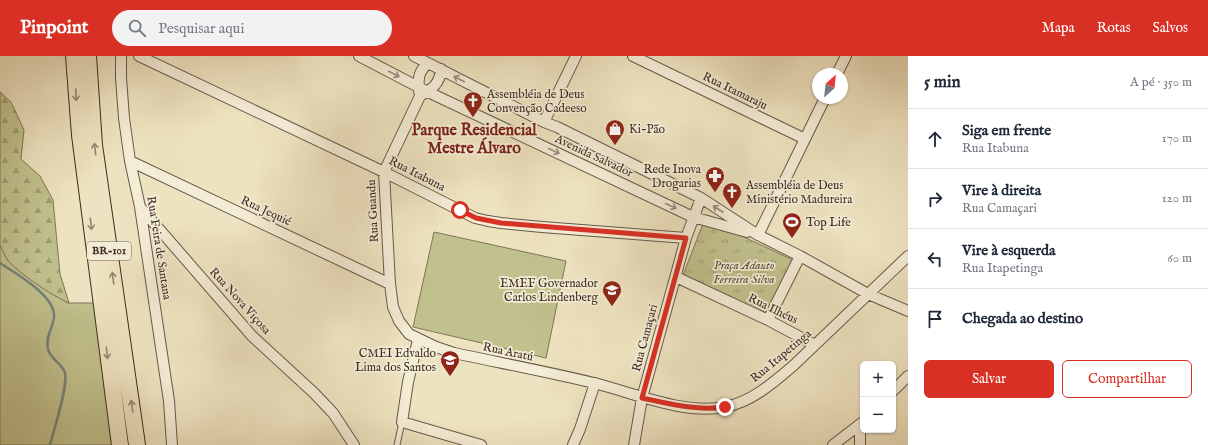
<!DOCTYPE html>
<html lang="pt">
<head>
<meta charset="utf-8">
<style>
  body { margin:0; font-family:"IM FELL English",serif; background:#f2f2f3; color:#1f2937 }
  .controls { position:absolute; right:12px; bottom:12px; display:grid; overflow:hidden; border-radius:6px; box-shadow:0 1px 3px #0004 }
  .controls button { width:36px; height:36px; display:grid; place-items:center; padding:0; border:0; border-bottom:1px solid #e0e1e3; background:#fff; color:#1f2937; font:20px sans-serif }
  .compass { position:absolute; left:812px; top:12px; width:36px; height:36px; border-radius:50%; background:#fff; box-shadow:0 1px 3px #0004; rotate:27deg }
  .stop { position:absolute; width:12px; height:12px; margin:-9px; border:3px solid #d93025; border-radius:50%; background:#fff }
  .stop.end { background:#d93025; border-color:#fff; box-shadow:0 1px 4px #0008 }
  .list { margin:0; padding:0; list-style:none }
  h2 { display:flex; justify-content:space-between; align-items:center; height:52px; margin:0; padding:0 16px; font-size:17px }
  h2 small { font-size:13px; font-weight:400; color:#747a83 }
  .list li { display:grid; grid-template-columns:26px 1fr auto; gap:12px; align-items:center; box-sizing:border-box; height:60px; padding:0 16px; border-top:1px solid #e0e1e3 }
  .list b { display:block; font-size:15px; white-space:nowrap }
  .list p { margin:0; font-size:13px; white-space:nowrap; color:#747a83 }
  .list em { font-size:13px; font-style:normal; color:#747a83 }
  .actions { display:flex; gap:8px; padding:12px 16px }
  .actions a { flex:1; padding:9px 0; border:1px solid #d93025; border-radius:6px; text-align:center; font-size:14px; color:#d93025 }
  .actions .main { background:#d93025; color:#fff }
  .icon { flex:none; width:22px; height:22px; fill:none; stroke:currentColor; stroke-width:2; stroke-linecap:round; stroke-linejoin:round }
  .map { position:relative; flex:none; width:908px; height:389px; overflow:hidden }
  header { display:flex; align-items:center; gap:24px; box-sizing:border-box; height:56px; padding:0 20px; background:#d93025; color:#fff }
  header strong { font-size:19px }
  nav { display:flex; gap:22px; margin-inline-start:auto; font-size:14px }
  .search { width:280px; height:36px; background:#f2f2f3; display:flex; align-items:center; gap:10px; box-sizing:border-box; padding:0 14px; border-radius:22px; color:#747a83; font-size:15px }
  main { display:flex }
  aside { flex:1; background:#fff }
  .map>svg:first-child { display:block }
</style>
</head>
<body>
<header>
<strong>Pinpoint</strong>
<div class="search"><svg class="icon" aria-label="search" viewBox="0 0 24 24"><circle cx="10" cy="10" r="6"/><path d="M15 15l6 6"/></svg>Pesquisar aqui</div>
<nav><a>Mapa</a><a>Rotas</a><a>Salvos</a></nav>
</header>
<main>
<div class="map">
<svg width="908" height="389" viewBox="0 0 908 389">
  <defs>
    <pattern id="forest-firs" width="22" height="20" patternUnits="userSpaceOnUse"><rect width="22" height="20" fill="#c1c18d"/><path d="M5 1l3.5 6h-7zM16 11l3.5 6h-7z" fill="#9e9d73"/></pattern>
    <pattern id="park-tufts" width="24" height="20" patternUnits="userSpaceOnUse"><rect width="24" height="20" fill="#c1c18d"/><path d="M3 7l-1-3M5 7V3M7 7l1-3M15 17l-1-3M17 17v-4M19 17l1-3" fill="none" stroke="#9e9d73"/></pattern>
  </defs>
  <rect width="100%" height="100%" fill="#eee3c0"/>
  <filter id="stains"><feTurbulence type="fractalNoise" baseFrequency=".005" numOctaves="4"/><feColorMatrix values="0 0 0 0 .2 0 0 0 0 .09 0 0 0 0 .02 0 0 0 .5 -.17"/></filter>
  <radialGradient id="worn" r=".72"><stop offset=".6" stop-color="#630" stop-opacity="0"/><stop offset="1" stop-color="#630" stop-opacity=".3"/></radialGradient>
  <path fill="#c1c18d" stroke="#7e7658" d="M434 176 566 205 546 302 413 271Z
    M0 189 8 205 44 233 68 247H96L117 389H0Z"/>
  <path fill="url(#forest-firs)" stroke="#7e7658" d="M0 36 11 46 24 74 21 103 40 120 53 144 60 218 69 247C51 239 23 220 9 206 5 201 3 195 0 189Z"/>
  <path fill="url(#park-tufts)" stroke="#7e7658" d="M704 165 714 167 793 204 765 261 682 222Z"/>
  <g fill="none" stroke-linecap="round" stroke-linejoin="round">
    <path stroke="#74837b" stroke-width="2.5" d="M0 207C15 217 56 240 54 261 53 272 45 281 48 293 50 303 63 308 65 317 68 331 54 373 50 389"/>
    <defs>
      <path id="lane" d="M397 389 402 366"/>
      <path id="street" d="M121 0V22L124 62 130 105 140 151 169 345 172 389
        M139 0 384 116 475 162 488 165 501 167 542 171 686 182 701 142
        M359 0 428 36 693 161 747 176
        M414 0 544 66 557 71 701 142 758 179 800 200 868 238 908 255
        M633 0 805 83
        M441 13C440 28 432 33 420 40L384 116 390 228 393 251 399 265 409 278 436 291 454 297C501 307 548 316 594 327 634 337 684 359 725 351 752 346 774 326 794 309L908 200
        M837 18 846 0
        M419 35C418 23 418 16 428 7
        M544 66 576 0
        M130 105 390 228
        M140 151 252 280 314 337 333 357 354 389
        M758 179 825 42
        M676 221 768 264 815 289
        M768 264 800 200
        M418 284 408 326 402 366 481 389
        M893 335 908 320
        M860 370V389
        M573 389 580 373 595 327
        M634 389 642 342 686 182
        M833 389 863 366"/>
      <path id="primary" d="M74 0 80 79 120 389
        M88 0 94 89 137 389"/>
    </defs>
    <use href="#lane" stroke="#68594b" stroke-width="7"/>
    <use href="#street" stroke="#68594b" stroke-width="12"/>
    <use href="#primary" stroke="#3c2b24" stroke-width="18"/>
    <use href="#lane" stroke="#f4edd6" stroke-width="5"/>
    <use href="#street" stroke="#f4edd6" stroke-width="10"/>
    <use href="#primary" stroke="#eee3c0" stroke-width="16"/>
  </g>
  <defs><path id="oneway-shaft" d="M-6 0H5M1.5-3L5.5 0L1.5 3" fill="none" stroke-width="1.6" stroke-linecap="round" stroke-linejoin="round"/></defs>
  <g stroke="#988c7d">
    <use href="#oneway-shaft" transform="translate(394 18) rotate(27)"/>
    <use href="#oneway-shaft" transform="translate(459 23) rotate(-153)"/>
    <use href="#oneway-shaft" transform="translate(554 95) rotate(25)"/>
    <use href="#oneway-shaft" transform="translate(671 150) rotate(25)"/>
    <use href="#oneway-shaft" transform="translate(718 153) rotate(-147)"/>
  </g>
  <g stroke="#958772">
    <use href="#oneway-shaft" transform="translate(76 39) rotate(87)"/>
    <use href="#oneway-shaft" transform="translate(95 93) rotate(-97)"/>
    <use href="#oneway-shaft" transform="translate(91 168) rotate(83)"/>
    <use href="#oneway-shaft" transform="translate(113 222) rotate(-98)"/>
    <use href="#oneway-shaft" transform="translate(107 297) rotate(83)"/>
    <use href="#oneway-shaft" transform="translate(132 350) rotate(-98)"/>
  </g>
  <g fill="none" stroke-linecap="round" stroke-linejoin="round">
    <path stroke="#d93025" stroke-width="5" d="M460 154 476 162 501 167 686 182 642 342C670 348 697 355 725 351"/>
  </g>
  <defs>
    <symbol id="church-pin" viewBox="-11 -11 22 30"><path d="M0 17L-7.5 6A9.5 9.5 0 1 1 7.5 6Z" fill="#8f2418" stroke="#f4edd6"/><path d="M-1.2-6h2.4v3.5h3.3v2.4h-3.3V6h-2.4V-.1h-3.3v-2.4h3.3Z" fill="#fff"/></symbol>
    <symbol id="shop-pin" viewBox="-11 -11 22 30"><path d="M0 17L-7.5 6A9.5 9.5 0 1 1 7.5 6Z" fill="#8f2418" stroke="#f4edd6"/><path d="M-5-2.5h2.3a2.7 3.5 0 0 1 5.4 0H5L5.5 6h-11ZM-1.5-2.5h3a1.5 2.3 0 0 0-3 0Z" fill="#fff"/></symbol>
    <symbol id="pharmacy-pin" viewBox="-11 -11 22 30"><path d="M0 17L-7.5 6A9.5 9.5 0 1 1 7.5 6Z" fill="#8f2418" stroke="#f4edd6"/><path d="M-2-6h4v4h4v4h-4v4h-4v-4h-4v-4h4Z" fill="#fff"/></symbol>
    <symbol id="stadium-pin" viewBox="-11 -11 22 30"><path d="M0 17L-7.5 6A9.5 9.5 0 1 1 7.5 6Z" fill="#8f2418" stroke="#f4edd6"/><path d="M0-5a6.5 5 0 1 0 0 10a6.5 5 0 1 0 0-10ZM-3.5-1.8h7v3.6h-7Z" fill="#fff"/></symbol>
    <symbol id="school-pin" viewBox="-11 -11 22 30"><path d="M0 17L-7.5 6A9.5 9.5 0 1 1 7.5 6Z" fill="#8f2418" stroke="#f4edd6"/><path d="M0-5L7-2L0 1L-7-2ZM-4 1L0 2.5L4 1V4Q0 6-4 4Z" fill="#fff"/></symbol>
  </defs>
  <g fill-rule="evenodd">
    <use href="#church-pin" x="462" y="34" width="22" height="30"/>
    <use href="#shop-pin" x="604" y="62" width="22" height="30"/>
    <use href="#pharmacy-pin" x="704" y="109" width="22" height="30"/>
    <use href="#church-pin" x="721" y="125" width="22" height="30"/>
    <use href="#stadium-pin" x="781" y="155" width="22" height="30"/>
    <use href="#school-pin" x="601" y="223" width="22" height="30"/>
    <use href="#school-pin" x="439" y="293" width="22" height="30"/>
  </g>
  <g text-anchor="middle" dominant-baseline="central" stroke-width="3.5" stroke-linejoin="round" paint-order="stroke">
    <rect fill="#f4edd6" stroke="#736559" stroke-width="1" x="87" y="186" width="44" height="18" rx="3"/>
    <g font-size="11" font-weight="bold" fill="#3c2b24">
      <text x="109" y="195">BR-101</text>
    </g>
    <g font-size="12" fill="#3c2b24" stroke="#f4edd6">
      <text transform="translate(735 35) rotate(26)">Rua Itamaraju</text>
      <text transform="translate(594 100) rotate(25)">Avenida Salvador</text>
      <text transform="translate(417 118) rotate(27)">Rua Itabuna</text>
      <text transform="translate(266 155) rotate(25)">Rua Jequié</text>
      <text transform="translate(373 155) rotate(-93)">Rua Guandu</text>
      <text transform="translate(159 192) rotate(81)">Rua Feira de Santana</text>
      <text transform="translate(240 245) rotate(48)">Rua Nova Viçosa</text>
      <text transform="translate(773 253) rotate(26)">Rua Ilhéus</text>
      <text transform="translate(645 282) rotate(-75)">Rua Camaçari</text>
      <text transform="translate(508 296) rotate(12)">Rua Aratú</text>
      <text transform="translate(781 300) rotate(-40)">Rua Itapetinga</text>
    </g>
    <g font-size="12" fill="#3c2b24" stroke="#f4edd6" text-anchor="start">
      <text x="487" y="38">Assembléia de Deus<tspan x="487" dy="14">Convenção Cadeeso</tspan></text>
      <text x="629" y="73">Ki-Pão</text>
      <text x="701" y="113" text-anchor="end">Rede Inova<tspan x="701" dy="14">Drogarias</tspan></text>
      <text x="746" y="129">Assembléia de Deus<tspan x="746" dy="14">Ministério Madureira</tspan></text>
      <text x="806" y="166">Top Life</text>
      <text x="598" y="227" text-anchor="end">EMEF Governador<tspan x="598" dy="14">Carlos Lindenberg</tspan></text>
      <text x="436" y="297" text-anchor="end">CMEI Edvaldo<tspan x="436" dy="14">Lima dos Santos</tspan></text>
    </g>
    <g font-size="12" font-style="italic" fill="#5d503e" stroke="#f4edd6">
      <text x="744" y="209">Praça Adauto<tspan x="744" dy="14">Ferreira Silva</tspan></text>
    </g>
    <g font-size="16" font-weight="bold" fill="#7a1f14" stroke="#f4edd6">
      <text x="474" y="75">Parque Residencial<tspan x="474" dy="18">Mestre Álvaro</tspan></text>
    </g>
  </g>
  <rect width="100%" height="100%" filter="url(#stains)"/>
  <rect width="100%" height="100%" fill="url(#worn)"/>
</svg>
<div class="controls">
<button>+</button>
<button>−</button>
</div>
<svg class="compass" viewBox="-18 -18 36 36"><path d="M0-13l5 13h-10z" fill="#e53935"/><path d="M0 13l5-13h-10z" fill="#747a83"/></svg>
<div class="stop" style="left:460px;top:154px"></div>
<div class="stop end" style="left:725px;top:351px"></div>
</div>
<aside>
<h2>5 min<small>A pé · 350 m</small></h2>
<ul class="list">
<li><svg class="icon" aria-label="ahead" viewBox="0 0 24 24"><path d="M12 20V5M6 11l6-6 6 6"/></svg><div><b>Siga em frente</b><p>Rua Itabuna</p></div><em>170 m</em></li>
<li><svg class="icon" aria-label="right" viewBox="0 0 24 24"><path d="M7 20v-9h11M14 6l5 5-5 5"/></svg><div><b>Vire à direita</b><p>Rua Camaçari</p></div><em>120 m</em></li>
<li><svg class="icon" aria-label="left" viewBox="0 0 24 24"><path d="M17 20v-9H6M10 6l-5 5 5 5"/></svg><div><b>Vire à esquerda</b><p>Rua Itapetinga</p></div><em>60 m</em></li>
<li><svg class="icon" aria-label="arrive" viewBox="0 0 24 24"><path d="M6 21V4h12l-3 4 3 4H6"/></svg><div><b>Chegada ao destino</b></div></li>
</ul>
<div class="actions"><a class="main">Salvar</a><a>Compartilhar</a></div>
</aside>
</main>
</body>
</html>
